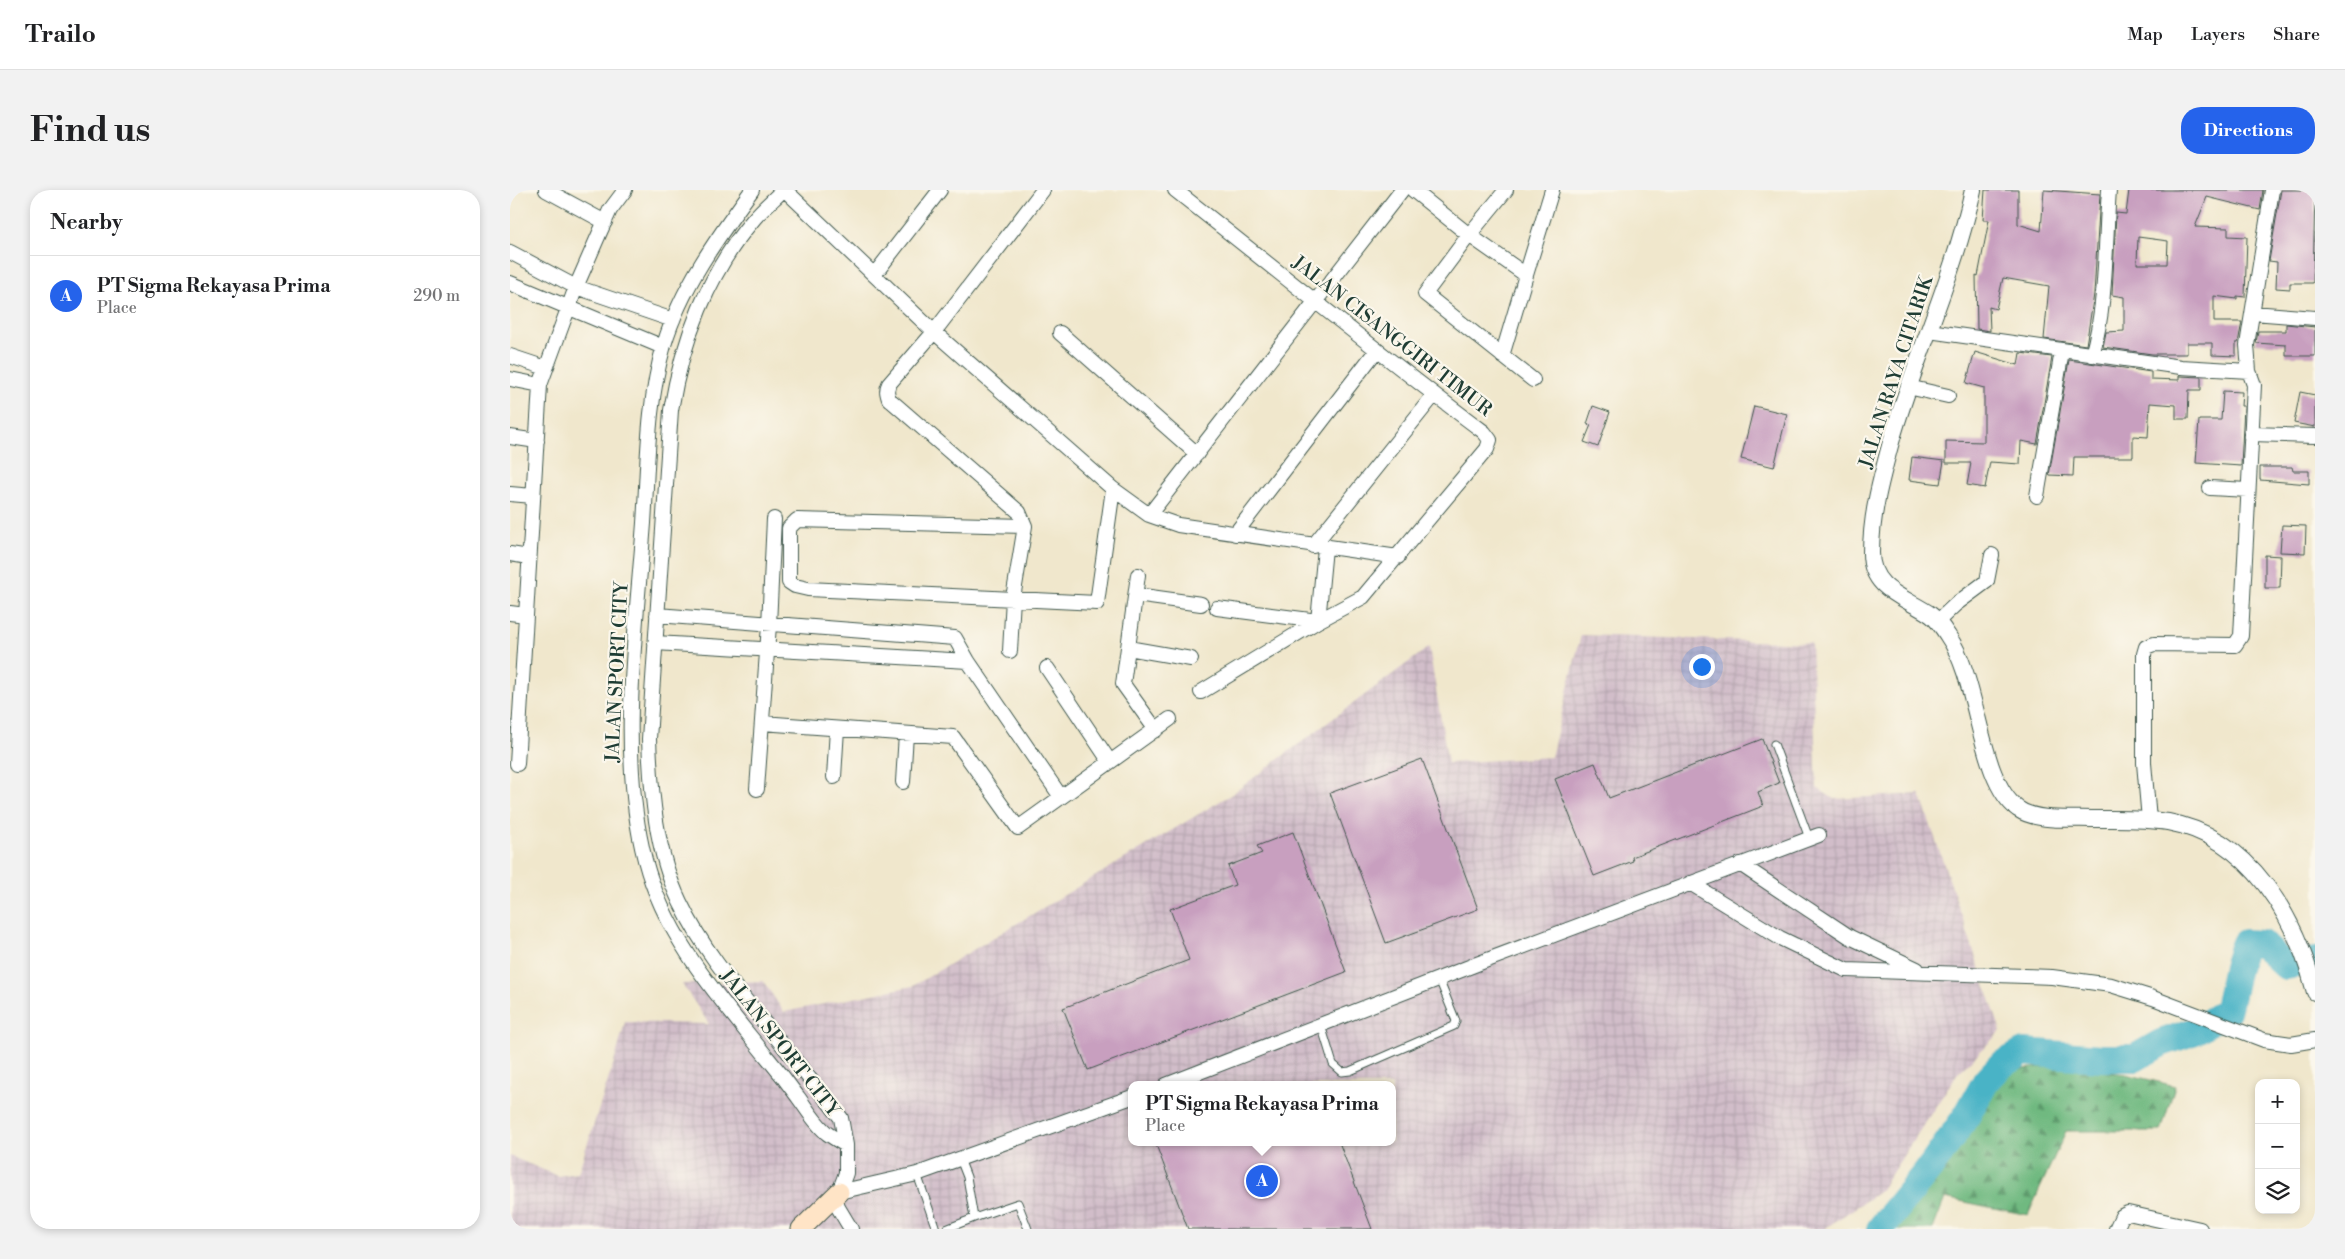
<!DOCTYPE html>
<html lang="en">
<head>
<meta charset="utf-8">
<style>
  body { margin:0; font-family:"Libre Bodoni",serif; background:#f2f2f2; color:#202124 }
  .controls { position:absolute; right:15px; bottom:15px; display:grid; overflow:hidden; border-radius:10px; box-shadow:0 2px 8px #0003 }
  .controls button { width:45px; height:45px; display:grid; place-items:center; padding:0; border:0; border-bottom:1px solid #e0e0e0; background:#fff; color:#202124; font:25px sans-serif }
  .you { position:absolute; left:1191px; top:476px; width:18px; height:18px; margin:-12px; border:4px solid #fff; border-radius:50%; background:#1a73e8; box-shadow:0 0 0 8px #1a73e833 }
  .badge { display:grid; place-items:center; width:32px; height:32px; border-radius:50%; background:#2563eb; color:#fff; font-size:16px; font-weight:700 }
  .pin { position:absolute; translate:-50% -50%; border:2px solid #fff; box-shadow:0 1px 5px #0006 }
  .popup { position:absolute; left:618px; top:891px; width:268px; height:65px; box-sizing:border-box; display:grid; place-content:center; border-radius:10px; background:#fff; filter:drop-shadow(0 1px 4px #0005); font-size:16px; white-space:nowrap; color:#757577 }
  .popup b { font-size:19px; color:#202124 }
  .popup::after { content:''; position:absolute; left:50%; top:100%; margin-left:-10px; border:10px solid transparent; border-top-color:#fff }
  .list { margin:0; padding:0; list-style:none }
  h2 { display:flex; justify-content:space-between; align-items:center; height:65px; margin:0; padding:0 20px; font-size:21px }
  h2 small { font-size:16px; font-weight:400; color:#757577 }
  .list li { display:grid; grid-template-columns:32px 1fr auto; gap:15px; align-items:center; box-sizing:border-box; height:80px; padding:0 20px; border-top:1px solid #e0e0e0 }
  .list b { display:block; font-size:19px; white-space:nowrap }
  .list p { margin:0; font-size:16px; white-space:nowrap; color:#757577 }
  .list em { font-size:16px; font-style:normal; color:#757577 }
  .icon { flex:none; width:28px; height:28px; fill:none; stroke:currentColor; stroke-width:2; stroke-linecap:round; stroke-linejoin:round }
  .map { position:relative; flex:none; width:1805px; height:1039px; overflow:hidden; border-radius:20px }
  header { display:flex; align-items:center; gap:30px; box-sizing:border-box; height:70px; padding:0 25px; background:#fff; border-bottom:1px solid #e0e0e0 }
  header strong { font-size:24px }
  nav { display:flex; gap:28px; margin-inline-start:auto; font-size:18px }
  .intro { display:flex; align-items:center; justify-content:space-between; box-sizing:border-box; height:120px; padding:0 30px }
  h1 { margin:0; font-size:35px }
  .button { padding:12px 22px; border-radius:20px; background:#2563eb; color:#fff; font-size:18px; font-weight:700 }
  main { display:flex; gap:30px; padding:0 30px }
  aside { flex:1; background:#fff; border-radius:20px; box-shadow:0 2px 8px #0003 }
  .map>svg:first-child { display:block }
</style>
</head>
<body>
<header>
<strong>Trailo</strong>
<nav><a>Map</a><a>Layers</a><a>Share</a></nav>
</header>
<div class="intro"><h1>Find us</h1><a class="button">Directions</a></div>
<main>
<aside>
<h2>Nearby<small></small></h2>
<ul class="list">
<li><span class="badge">A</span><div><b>PT Sigma Rekayasa Prima</b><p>Place</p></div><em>290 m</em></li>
</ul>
</aside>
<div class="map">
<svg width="1805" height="1039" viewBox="0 0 1805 1039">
  <defs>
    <pattern id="industrial-grid" width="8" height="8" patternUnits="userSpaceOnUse" patternTransform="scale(1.25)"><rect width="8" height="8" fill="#d1bdc9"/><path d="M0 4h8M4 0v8" fill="none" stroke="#b3a3ad"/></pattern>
    <pattern id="forest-firs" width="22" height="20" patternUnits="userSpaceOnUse" patternTransform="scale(1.25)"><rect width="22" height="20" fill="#70b980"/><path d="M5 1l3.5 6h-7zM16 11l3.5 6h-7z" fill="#5b986a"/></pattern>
  </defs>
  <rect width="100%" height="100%" fill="#fbf7ec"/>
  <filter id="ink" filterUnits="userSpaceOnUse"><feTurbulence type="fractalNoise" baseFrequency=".02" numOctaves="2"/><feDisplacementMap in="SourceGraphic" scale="10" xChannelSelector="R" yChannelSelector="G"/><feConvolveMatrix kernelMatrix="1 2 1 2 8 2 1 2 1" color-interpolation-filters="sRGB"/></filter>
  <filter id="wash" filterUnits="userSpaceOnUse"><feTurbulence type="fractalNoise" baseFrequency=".0096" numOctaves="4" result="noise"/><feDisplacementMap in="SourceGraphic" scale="20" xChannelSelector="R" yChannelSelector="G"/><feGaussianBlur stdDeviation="1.12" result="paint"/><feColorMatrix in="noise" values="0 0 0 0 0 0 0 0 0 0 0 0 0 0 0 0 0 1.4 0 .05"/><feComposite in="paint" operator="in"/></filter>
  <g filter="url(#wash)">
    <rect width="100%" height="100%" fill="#f0e7cc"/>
    <path fill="url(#industrial-grid)" fill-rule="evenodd" d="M1071 445 1301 453 1307 598 1324 609 1410 604 1491 841 1447 884 1370 1001 1314 1039H0V966L48 986 68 983 106 866 115 832 199 834 172 794 253 791 274 822 403 796 722 604 919 457 938 573 1041 567ZM622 895H882V952H622Z"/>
    <path fill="url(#forest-firs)" stroke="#487b5a" d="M1543 876 1616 884 1665 896 1651 941H1556L1518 1025 1435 1008 1423 1039H1386L1415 1003 1469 919 1504 880Z"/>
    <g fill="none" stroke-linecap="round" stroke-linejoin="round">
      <path stroke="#48b3c6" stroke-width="28" d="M1370 1039 1422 975 1457 925 1476 891 1491 875 1514 862 1591 868H1625L1651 853 1685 841 1717 821C1724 798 1725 775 1735 753L1752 754 1776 776 1805 771"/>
    </g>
    <g id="blocks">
      <path fill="#c89fbf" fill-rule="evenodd" d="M1475 0H1508V34L1531 41 1534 0 1590 4 1584 104 1576 155 1534 149 1539 96 1493 88 1486 119 1479 117 1480 141 1467 139 1466 85 1468 86 1479 30H1473Z
        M1619 0H1753L1750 20 1697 7 1685 37 1718 38V46L1737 47 1735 107 1727 106V109L1704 106V132H1732L1728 153H1726V166L1702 165V153H1677V164H1642L1593 157 1596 142 1614 141V107L1602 105 1606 23 1616 24ZM1628 47 1658 51 1657 74H1627Z
        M1771 0H1805L1803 93H1780V99L1766 98 1767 72 1759 71Z
        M1776 134 1805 137V166H1776V155L1746 153 1748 141H1776Z
        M1465 162 1508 175 1510 163 1542 167 1527 254 1511 251 1510 274 1480 272 1475 298 1457 295 1461 273H1436V251L1474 252V198L1456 193Z
        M1559 170 1641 182V189L1669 190V186L1691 187V200H1679L1678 229H1666V215L1640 213 1638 247 1623 246V267H1564L1563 286 1539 285Z
        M1713 201 1732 202 1731 216H1734L1731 276 1686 273 1689 230H1711Z
        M1790 202 1805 205V237L1784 233Z
        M1083 216 1100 222 1088 257 1074 252 1081 235 1077 234Z
        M1244 216 1277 224 1264 277 1231 269Z
        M1402 267 1434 271 1430 294 1399 290Z
        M1750 277H1782L1783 281H1799V294L1750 290Z
        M1772 335 1796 336 1795 363 1770 362Z
        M1755 365 1771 366 1770 398H1755Z
        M1252 549 1269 593 1248 602 1253 616 1122 667 1123 671 1084 686 1045 589 1085 573 1099 608Z
        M912 569 968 719 876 753 820 603Z
        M783 642 836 782 578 880 553 818 679 770 660 719 725 695 718 676 752 663 747 656Z
        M645 952H829L862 1039H678Z"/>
    </g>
  </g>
  <g filter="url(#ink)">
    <use href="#blocks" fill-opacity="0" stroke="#3e564b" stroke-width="1"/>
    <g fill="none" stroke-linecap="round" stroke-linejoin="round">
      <defs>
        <path id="service" d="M1264 554 1299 648
          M811 835 823 874 832 882 840 881 944 836 946 831 929 789
          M407 984 426 1039
          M464 1028 508 1013 518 1039
          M436 1039 464 1028 457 987 450 969"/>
        <path id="minor" d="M36 0 95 32
          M242 0C207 48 171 98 154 155 137 214 138 273 134 333 126 440 108 566 135 670 155 747 207 805 256 866 267 879 278 893 288 907 297 919 306 935 318 944 324 948 330 952 336 955L331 928C307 897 282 867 257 836 224 796 193 760 170 712 146 662 141 604 139 549L161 220C172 152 198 83 243 30 252 19 263 10 273 0
          M275 0 424 142 533 0
          M665 0C768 81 869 164 974 242L980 250 977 259 853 407 808 431 815 358
          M903 0 959 45 1016 85 1042 0
          M996 0 959 45 915 104 1023 190
          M0 62 66 97 163 130
          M364 85 430 0
          M0 93 153 157
          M1743 123 1805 128
          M1419 141 1671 177 1739 181 1744 195 1731 446 1725 455 1644 454 1636 457 1634 464V573L1639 630
          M550 143 687 264
          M1582 165C1597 115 1595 52 1599 0
          M0 166 36 178
          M992 166 1016 85
          M1739 181 1737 155 1762 0
          M0 189 30 195
          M1398 197 1438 206
          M1741 244 1805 246
          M0 247 27 251
          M1700 298 1738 300
          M0 304 23 306
          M1527 306 1552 161
          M639 325 892 0
          M515 336 287 330 279 338V392L285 396 298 399 587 413 603 299
          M725 344 866 161
          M803 356 924 205
          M0 364 19 367
          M628 385 613 494 646 540
          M626 405 691 414
          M707 418 808 431
          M0 423 16 425
          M147 425 445 448 458 471 551 607
          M1428 431 1446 414 1477 391 1482 365
          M145 453 458 471
          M618 458 681 469
          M500 461 503 408 515 336 509 322 379 209C377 203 376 200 379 194L424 142 603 299 639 325 668 335 888 367
          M537 478 600 572
          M691 502 808 431
          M252 533 443 547 508 638 660 529
          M7 574 30 195 66 97 90 42 100 20 115 0
          M324 587 327 539
          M393 592 396 544
          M247 599 259 435 264 329
          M1230 674 1340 747 1407 779
          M1180 693 1270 748 1336 780 1542 787 1601 795 1643 808 1754 850 1781 854 1805 850
          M656 895 972 772 1309 645
          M329 1002 407 984 622 907
          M329 1002 336 983V955
          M323 1009 341 1039
          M1606 1039 1612 1026 1618 1023 1690 1039"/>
        <path id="tertiary" d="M1463 0C1444 87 1405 167 1381 252 1371 289 1361 325 1361 363 1361 400 1395 407 1421 425 1428 430 1433 438 1438 446 1470 491 1468 590 1508 619 1527 632 1560 628 1582 629 1607 629 1633 628 1658 632 1741 647 1786 728 1805 802"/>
        <path id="secondary" d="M291 1039 329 1002"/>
      </defs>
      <use href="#service" stroke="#3e564b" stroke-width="9"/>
      <use href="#minor" stroke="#3e564b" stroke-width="16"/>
      <use href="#tertiary" stroke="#3e564b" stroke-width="18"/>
      <use href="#secondary" stroke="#3e564b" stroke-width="21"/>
      <use href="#service" stroke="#fff" stroke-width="7"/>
      <use href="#minor" stroke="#fff" stroke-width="14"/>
      <use href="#tertiary" stroke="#fff" stroke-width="16"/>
      <use href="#secondary" stroke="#ffe4c6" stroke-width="19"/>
    </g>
  </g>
  <g text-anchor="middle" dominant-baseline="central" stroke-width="4.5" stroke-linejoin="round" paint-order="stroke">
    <g font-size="19" fill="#1f3d34" stroke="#fbf7ec">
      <text transform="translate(882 146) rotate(38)">JALAN CISANGGIRI TIMUR</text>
      <text transform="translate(1386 182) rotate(-72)">JALAN RAYA CITARIK</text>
      <text transform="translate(107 482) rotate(-87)">JALAN SPORT CITY</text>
      <text transform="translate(270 853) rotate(52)">JALAN SPORT CITY</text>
    </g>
  </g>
</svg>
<div class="controls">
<button>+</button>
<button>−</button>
<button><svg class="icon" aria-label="layers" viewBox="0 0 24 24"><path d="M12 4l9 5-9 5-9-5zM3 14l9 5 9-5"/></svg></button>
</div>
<div class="you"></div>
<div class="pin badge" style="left:752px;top:991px">A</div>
<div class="popup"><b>PT Sigma Rekayasa Prima</b>Place</div>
</div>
</main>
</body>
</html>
